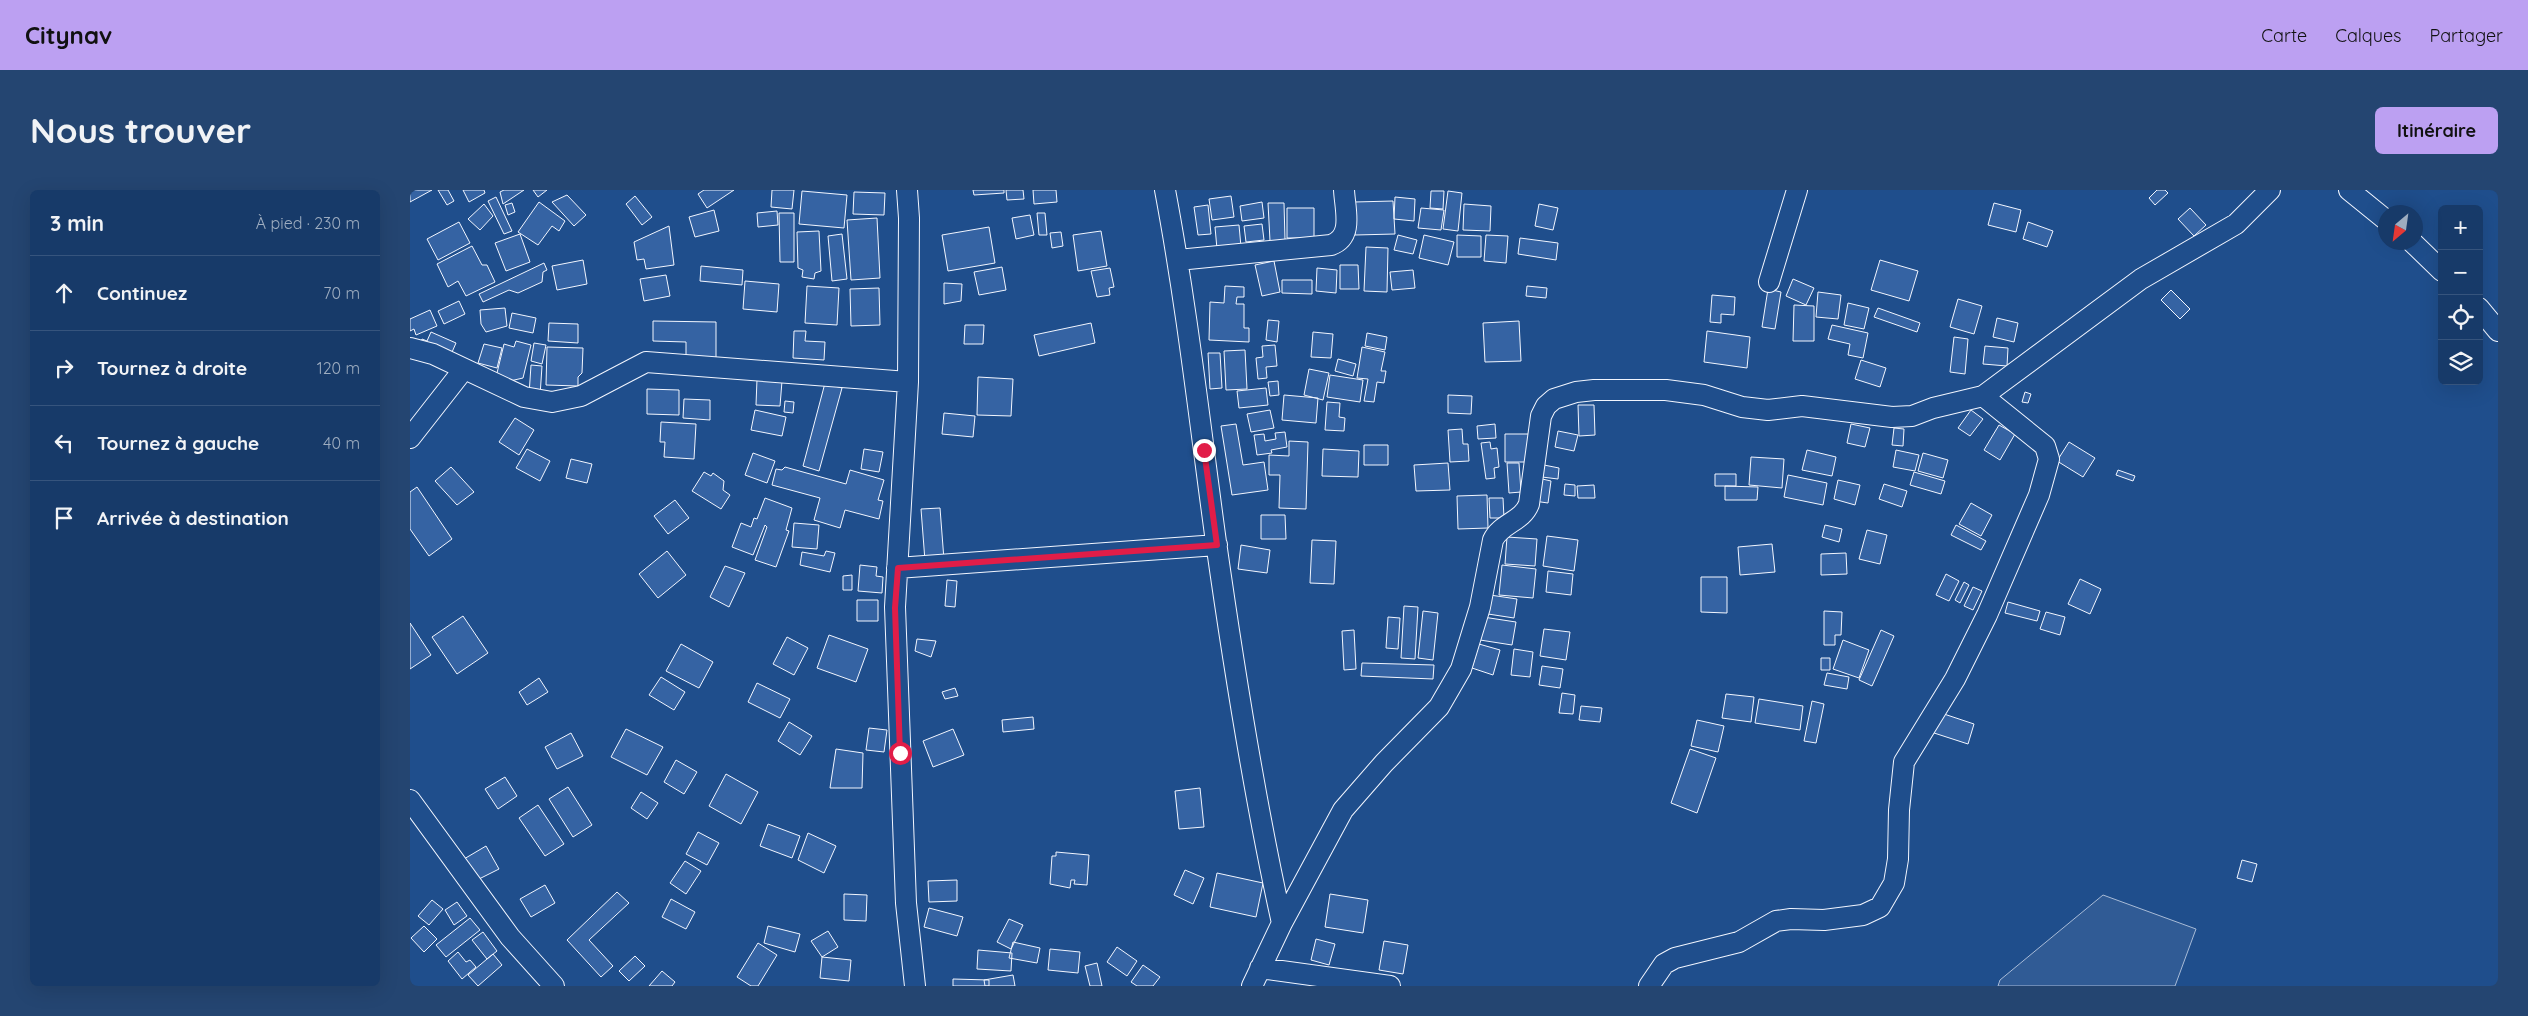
<!DOCTYPE html>
<html lang="fr">
<head>
<meta charset="utf-8">
<style>
  body { margin:0; font-family:Quicksand,sans-serif; background:#244571; color:#f1f3f6 }
  .controls { position:absolute; right:15px; top:15px; display:grid; overflow:hidden; border-radius:8px; box-shadow:0 5px 20px #0002 }
  .controls button { width:45px; height:45px; display:grid; place-items:center; padding:0; border:0; border-bottom:1px solid #36547d; background:#173a69; color:#f1f3f6; font:25px sans-serif }
  .compass { position:absolute; left:1968px; top:15px; width:45px; height:45px; border-radius:50%; background:#173a69; box-shadow:0 5px 20px #0002; rotate:209deg }
  .stop { position:absolute; width:15px; height:15px; margin:-11px; border:4px solid #e11d48; border-radius:50%; background:#fff }
  .stop.end { background:#e11d48; border-color:#fff; box-shadow:0 1px 5px #0008 }
  .list { margin:0; padding:0; list-style:none }
  h2 { display:flex; justify-content:space-between; align-items:center; height:65px; margin:0; padding:0 20px; font-size:21px }
  h2 small { font-size:16px; font-weight:400; color:#9eadc0 }
  .list li { display:grid; grid-template-columns:32px 1fr auto; gap:15px; align-items:center; box-sizing:border-box; height:75px; padding:0 20px; border-top:1px solid #36547d }
  .list b { display:block; font-size:19px; white-space:nowrap }
  .list em { font-size:16px; font-style:normal; color:#9eadc0 }
  .icon { flex:none; width:28px; height:28px; fill:none; stroke:currentColor; stroke-width:2; stroke-linecap:round; stroke-linejoin:round }
  .map { position:relative; flex:none; width:2088px; height:796px; overflow:hidden; border-radius:8px }
  header { display:flex; align-items:center; gap:30px; box-sizing:border-box; height:70px; padding:0 25px; background:#bca0f2; color:#111 }
  header strong { font-size:24px }
  nav { display:flex; gap:28px; margin-inline-start:auto; font-size:18px }
  .intro { display:flex; align-items:center; justify-content:space-between; box-sizing:border-box; height:120px; padding:0 30px }
  h1 { margin:0; font-size:35px }
  .button { padding:12px 22px; border-radius:8px; background:#bca0f2; color:#111; font-size:18px; font-weight:700 }
  main { display:flex; gap:30px; padding:0 30px }
  aside { flex:1; background:#173a69; border-radius:8px; box-shadow:0 5px 20px #0002 }
  .map>svg:first-child { display:block }
</style>
</head>
<body>
<header>
<strong>Citynav</strong>
<nav><a>Carte</a><a>Calques</a><a>Partager</a></nav>
</header>
<div class="intro"><h1>Nous trouver</h1><a class="button">Itinéraire</a></div>
<main>
<aside>
<h2>3 min<small>À pied · 230 m</small></h2>
<ul class="list">
<li><svg class="icon" aria-label="ahead" viewBox="0 0 24 24"><path d="M12 20V5M6 11l6-6 6 6"/></svg><div><b>Continuez</b></div><em>70 m</em></li>
<li><svg class="icon" aria-label="right" viewBox="0 0 24 24"><path d="M7 20v-9h11M14 6l5 5-5 5"/></svg><div><b>Tournez à droite</b></div><em>120 m</em></li>
<li><svg class="icon" aria-label="left" viewBox="0 0 24 24"><path d="M17 20v-9H6M10 6l-5 5 5 5"/></svg><div><b>Tournez à gauche</b></div><em>40 m</em></li>
<li><svg class="icon" aria-label="arrive" viewBox="0 0 24 24"><path d="M6 21V4h12l-3 4 3 4H6"/></svg><div><b>Arrivée à destination</b></div></li>
</ul>
</aside>
<div class="map">
<svg width="2088" height="796" viewBox="0 0 2088 796">
  <rect width="100%" height="100%" fill="#1f4e8c"/>
  <path fill="#305b95" stroke="#a8bbd7" d="M1693 705 1786 739 1765 796H1588L1590 790Z"/>
  <path fill="#3563a3" stroke="#f2f6ff" d="M0 0H22L0 12Z
    M28 0H38L44 11 37 15Z
    M53 0H74L75 3 59 12Z
    M94 0H114L93 14 90 2Z
    M123 0H137L128 7Z
    M294 0H324L297 18 288 4Z
    M362 0H384L382 19 361 17Z
    M563 0H594V3L564 5Z
    M596 0H613L614 9 597 10Z
    M623 0H646L647 12 624 14Z
    M1747 0H1755L1758 3 1745 15 1739 8Z
    M392 1 437 5 434 38 389 34Z
    M1021 1H1034L1033 19 1020 18Z
    M1038 1 1052 3 1048 41 1033 39Z
    M444 2 475 3 474 25 443 24Z
    M157 5 176 25 164 36 142 12Z
    M225 6 242 27 232 35 216 14Z
    M821 6 824 27 802 30 799 9Z
    M86 7 102 41 94 44 78 11Z
    M985 7 1005 9 1004 31 984 29Z
    M983 11 985 44 945 45 944 12Z
    M129 12 155 31 149 41 142 36 128 55 108 42Z
    M852 12 854 28 832 31 830 16Z
    M102 13 105 22 98 25 95 15Z
    M858 13H874L875 50 860 51Z
    M1584 13 1611 20 1606 42 1578 35Z
    M74 14 83 26 70 40 58 29Z
    M1054 14 1081 16 1080 41 1053 40Z
    M1129 14 1148 18 1143 40 1125 36Z
    M798 15 801 44 788 45 784 17Z
    M877 18H904V48H877Z
    M1011 18 1034 20 1031 40 1008 38Z
    M1780 18 1796 35 1784 46 1768 29Z
    M304 20 309 41 285 47 279 27Z
    M367 21 368 35 348 37 347 23Z
    M369 23H384V72H370Z
    M627 23H635L637 45H629Z
    M620 25 624 45 606 49 602 28Z
    M467 28 470 88 441 90 437 30Z
    M49 32 60 53 28 70 17 49Z
    M1618 32 1643 41 1637 57 1613 49Z
    M852 34 854 50 836 52 834 36Z
    M829 35 831 57 807 59 805 37Z
    M259 36 264 75 236 79 234 69 227 70 224 52Z
    M579 37 585 73 538 81 532 45Z
    M409 41 411 81 405 83 404 89 392 87 393 80 388 78 387 42Z
    M691 41 697 76 668 81 663 45Z
    M651 42 653 56 642 58 640 43Z
    M110 44 120 72 96 81 85 53Z
    M432 44 437 89 422 91 418 46Z
    M988 45 1007 50 1003 64 984 60Z
    M1014 45 1044 52 1038 75 1009 68Z
    M1047 45 1071 46V67H1047Z
    M1076 45 1098 46 1096 73 1074 71Z
    M1110 48 1148 53 1146 70 1108 64Z
    M62 56 72 75H77L85 92 56 106 48 91 38 97 27 74Z
    M956 57 978 58 977 102 954 101Z
    M173 70 177 94 147 100 142 76Z
    M1470 70 1508 81 1499 111 1461 100Z
    M864 71 870 102 852 106 845 75Z
    M134 73 137 80 133 82 132 92 108 103 99 100 73 112 69 104Z
    M930 75H948L949 99H930Z
    M291 76 333 80 332 95 290 91Z
    M592 77 596 100 569 105 564 82Z
    M700 78 704 97 699 98 700 105 687 107 681 81Z
    M907 78 927 80 926 103 906 101Z
    M1003 80 1005 98 982 100 980 82Z
    M256 85 260 106 234 111 230 89Z
    M1383 89 1404 98 1396 115 1376 106Z
    M872 90H902V104L872 103Z
    M335 91 369 94 367 122 333 119Z
    M534 93 552 94 551 111 534 114Z
    M397 96 429 98 427 135 395 133Z
    M815 96 834 97V107H827L826 114H834V138H839V152L799 150 800 112 814 113Z
    M1117 96 1137 98 1136 108 1116 106Z
    M469 98 470 135 441 136 440 99Z
    M1358 99 1371 102 1365 139 1352 137Z
    M1761 100 1780 119 1770 129 1751 110Z
    M1408 102 1431 105 1428 129 1406 127Z
    M1302 105 1325 107 1324 125 1311 124V133L1300 132Z
    M1548 109 1572 116 1564 144 1540 137Z
    M49 111 55 124 34 134 28 121Z
    M1438 113 1459 118 1454 139 1434 135Z
    M1384 115 1404 116V151H1383Z
    M95 118 97 136 76 142 71 134 70 120Z
    M1468 118 1510 133 1507 142 1464 127Z
    M20 120 27 136 6 145 4 139 0 141V129Z
    M102 123 126 128 123 143 99 138Z
    M1587 128 1608 133 1604 152 1583 147Z
    M858 130 869 131 867 152 856 150Z
    M243 131 306 132V173L276 172V152L243 151Z
    M1109 131 1111 171 1075 172 1073 133Z
    M139 133 168 134V153L138 151Z
    M681 133 685 153 629 166 624 145Z
    M555 135H574L573 154H554Z
    M1422 135 1458 143 1453 168 1438 165 1440 154 1418 149Z
    M384 141H396L395 151 415 152 414 170 383 168Z
    M1297 141 1340 147 1337 178 1294 172Z
    M21 142 46 153 39 169 9 156 12 149 17 151Z
    M903 142 923 144 921 168 901 167Z
    M957 143 977 147 975 160 955 156Z
    M1544 147 1558 149 1555 184 1540 182Z
    M106 151 121 155 113 188 100 191 91 188 87 183 94 154 104 157Z
    M124 153 136 155 132 174 121 171Z
    M74 154 92 158 87 178 68 173Z
    M865 155 867 176 856 177 857 188 848 189 846 168 853 167 852 156Z
    M1575 156 1598 158 1597 176 1573 174Z
    M137 157 173 158 172 183 168 187V196L136 195Z
    M952 157 975 162 971 181H976L974 193 967 192 964 212 954 211 958 189 947 188Z
    M835 160 837 199 816 200 814 161Z
    M798 163H810L812 198 800 199Z
    M928 169 946 174 943 186 925 181Z
    M1451 170 1476 178 1470 197 1445 189Z
    M121 175 132 176 130 206 119 205Z
    M899 179 919 183 913 210 894 205Z
    M920 185 953 190 950 212 917 207Z
    M568 187 603 189 601 226 567 225Z
    M347 189 372 191 370 216 346 215Z
    M868 191 869 205 860 206 858 192Z
    M415 193 432 198 409 281 393 276Z
    M856 198 858 215 829 218 827 201Z
    M237 199 269 200V225L237 224Z
    M1615 202 1621 204 1618 213 1612 212Z
    M874 205 908 208 906 233 872 230Z
    M1038 205 1062 206 1061 224 1038 223Z
    M274 209 300 210V230L273 228Z
    M375 211 384 212 383 223 374 222Z
    M917 212 930 213 929 227 935 228 934 241 915 240Z
    M1168 215H1184L1185 245 1169 246Z
    M345 220 376 227 372 246 341 240Z
    M860 220 864 238 841 242 837 224Z
    M1561 220 1573 229 1560 246 1548 238Z
    M534 223 565 226 563 247 532 244Z
    M105 228 124 240 109 265 89 252Z
    M251 232 286 234 284 269 254 267 255 252H250Z
    M826 234 833 275 854 272 858 300 822 305 811 236Z
    M1085 234 1086 248 1068 249 1067 236Z
    M1441 234 1460 238 1455 257 1437 253Z
    M1589 235 1605 244 1590 270 1574 260Z
    M1484 238 1494 239 1493 256 1482 255Z
    M1052 239 1053 254H1058L1059 271 1040 272 1038 240Z
    M1148 241 1168 245 1164 261 1145 257Z
    M875 242 877 257 861 260 862 263 847 265 844 245 854 244 855 251 866 249 865 243Z
    M1095 244H1122V272H1095Z
    M879 251 898 252 896 319 869 318 870 285H859V265L879 266Z
    M1080 252 1081 259 1087 258 1089 277 1084 278 1085 288 1076 289 1071 253Z
    M1659 252 1685 268 1673 287 1647 271Z
    M954 255H978V275H954Z
    M117 259 140 271 130 291 106 278Z
    M454 259 473 262 469 282 451 279Z
    M913 259 949 261 948 287 912 286Z
    M1397 260 1426 267 1422 286 1392 280Z
    M1486 260 1509 265 1505 281 1483 277Z
    M343 263 365 271 357 293 335 285Z
    M1513 263 1538 270 1533 288 1508 281Z
    M1341 267 1374 269 1372 298 1339 295Z
    M161 269 182 274 177 293 156 288Z
    M1038 273 1040 300 1006 301 1004 275Z
    M1097 273H1109L1111 302 1099 303Z
    M1134 275 1149 278 1148 289 1132 287Z
    M41 277 64 302 47 315 25 291Z
    M375 277 436 294 440 280 474 290 468 310 473 311 469 329 435 320 430 338 404 330 410 308 362 295 366 279 372 280Z
    M1708 280 1725 286 1723 291 1706 285Z
    M294 282 301 286 303 283 314 291 313 300 320 305 311 319 282 301Z
    M1504 282 1535 291 1531 304 1500 295Z
    M1305 284H1326V296H1305Z
    M1378 285 1417 293 1413 315 1374 307Z
    M1128 288 1141 291 1138 313 1124 311Z
    M1428 290 1450 295 1445 315 1424 309Z
    M1155 294 1165 295V306L1154 305Z
    M1474 294 1497 301 1492 317 1469 309Z
    M1184 295 1185 308H1168L1167 296Z
    M1315 296 1348 297 1347 310H1315Z
    M7 297 42 349 19 366 0 339V302Z
    M1077 305 1078 338 1048 339 1047 306Z
    M355 308 382 318 376 340 379 341 366 377 345 370 357 337 355 335 343 365 322 357 331 333 341 337 344 328 347 329Z
    M1079 308H1093L1094 328H1080Z
    M265 310 279 328 258 344 244 326Z
    M1561 313 1582 325 1571 346 1549 334Z
    M530 318 534 370 515 371 511 319Z
    M851 325H875L876 349H851Z
    M384 333 409 335 407 359 382 357Z
    M1415 335 1432 339 1429 352 1412 347Z
    M1546 335 1576 351 1571 360 1541 345Z
    M1457 340 1477 345 1470 374 1449 369Z
    M1137 346 1168 350 1164 381 1133 376Z
    M1097 347 1127 349 1125 376 1095 374Z
    M902 350 926 351 924 394 900 393Z
    M1362 354 1365 382 1330 385 1328 357Z
    M831 355 860 360 857 383 828 379Z
    M257 361 276 385 248 408 229 384Z
    M416 361 425 363 420 382 390 375 392 362 414 366Z
    M1436 363 1437 384 1411 385V364Z
    M450 375 467 377 466 386 473 387 472 403 448 401Z
    M1092 375 1126 379 1123 408 1089 405Z
    M315 376 335 383 319 417 300 407Z
    M1138 381 1163 384 1161 405 1136 402Z
    M1536 384 1549 391 1539 411 1526 405Z
    M442 385V400H433V386Z
    M1291 387H1317V423L1291 422Z
    M1670 389 1691 399 1680 424 1658 414Z
    M537 390 547 391 545 417 535 416Z
    M1554 392 1559 395 1550 413 1545 410Z
    M1563 397 1572 401 1563 420 1554 416Z
    M1080 405 1107 409 1104 428 1078 424Z
    M447 410H468V431H447Z
    M1598 412 1630 421 1627 431 1595 423Z
    M994 416 1008 417 1005 469 991 468Z
    M1013 421 1028 423 1023 470 1008 468Z
    M1414 421 1432 422 1431 445H1425V455H1414Z
    M1636 422 1655 427 1650 445 1630 439Z
    M53 426 78 463 47 484 22 447Z
    M978 427 990 428 988 459 976 458Z
    M1073 427 1106 432 1102 455 1070 450Z
    M0 433 21 465 0 479Z
    M1134 439 1160 442 1156 470 1130 466Z
    M944 440 946 479 934 480 932 441Z
    M1471 440 1484 446 1462 496 1449 490Z
    M419 445 458 459 446 492 407 478Z
    M377 447 398 458 384 485 363 474Z
    M507 449 526 451 521 467 505 461Z
    M1433 450 1459 460 1449 488 1423 479Z
    M271 454 303 472 289 498 256 481Z
    M1069 454 1090 460 1083 485 1062 478Z
    M1104 459 1123 462 1120 487 1101 485Z
    M1411 468H1420V480H1411Z
    M952 473 1024 475 1023 489 951 486Z
    M1132 476 1153 479 1150 498 1129 495Z
    M1417 483 1439 487 1437 499 1414 495Z
    M251 487 275 502 264 520 239 505Z
    M129 488 138 502 117 515 109 502Z
    M347 493 380 509 370 528 338 512Z
    M545 498 548 506 535 509 532 502Z
    M1152 503 1165 505 1163 524 1149 523Z
    M1316 504 1344 507 1341 532 1312 528Z
    M1349 509 1393 516 1390 540 1345 533Z
    M1402 511 1414 514 1406 553 1394 551Z
    M1171 516 1192 518 1190 532 1169 530Z
    M1528 522 1564 534 1558 554 1521 542Z
    M623 527 624 539 593 542 592 530Z
    M1287 530 1314 536 1308 562 1281 556Z
    M379 532 402 546 390 565 368 551Z
    M459 538 477 540 474 562 456 560Z
    M216 539 253 557 237 585 201 567Z
    M543 539 554 565 523 577 513 551Z
    M161 543 173 566 147 579 135 557Z
    M426 559 453 563 452 598H420Z
    M1280 559 1306 568 1287 623 1261 613Z
    M266 570 287 582 274 604 254 592Z
    M316 584 348 602 331 634 299 616Z
    M95 587 107 606 88 619 75 599Z
    M158 597 182 635 163 647 139 609Z
    M790 598 794 637 769 639 765 601Z
    M231 602 248 613 237 629 221 618Z
    M128 615 154 654 135 666 109 628Z
    M358 634 390 646 382 668 350 656Z
    M288 642 309 653 297 675 276 664Z
    M398 643 426 656 414 683 388 670Z
    M76 656 89 679 67 690 54 669Z
    M646 662 679 665 677 695 664 694 665 690H661L660 698 640 694 642 666H646Z
    M1832 670 1847 674 1842 692 1827 688Z
    M275 671 291 681 276 704 260 693Z
    M775 680 794 688 783 714 764 705Z
    M807 683 853 693 846 727 800 717Z
    M547 690V711L519 712 518 691Z
    M135 695 145 713 121 727 110 709Z
    M207 702 219 713 179 750 203 776 191 787 157 750Z
    M434 704 457 705 456 731 434 730Z
    M920 704 958 710 953 743 915 737Z
    M261 709 285 722 276 739 252 727Z
    M22 710 33 719 19 735 8 726Z
    M47 712 57 726 44 735 35 720Z
    M519 718 553 727 547 746 514 737Z
    M60 728 70 740 36 767 26 755Z
    M599 729 613 735 601 759 587 752Z
    M14 736 27 749 14 762 1 748Z
    M358 736 390 744 385 762 354 753Z
    M418 741 428 757 412 767 401 751Z
    M73 742 87 761 77 769 62 750Z
    M906 749 925 754 919 775 901 770Z
    M974 751 998 755 993 784 969 780Z
    M603 752 630 758 627 773 599 768Z
    M348 753 367 765 348 796H341L327 787Z
    M707 757 727 771 717 786 697 772Z
    M640 759 670 762 668 783 638 780Z
    M568 760 602 763 601 781 567 779Z
    M48 762 56 772 60 770 66 777 52 789 38 771Z
    M83 764 92 775 68 796 58 785Z
    M225 766 235 776 219 791 209 781Z
    M412 767 441 770 439 791 410 788Z
    M687 773 692 796H680L675 776Z
    M733 775 750 787 743 796H727L721 792Z
    M252 781 265 792 262 796H239Z
    M603 785 605 796H575L574 790Z
    M543 789 579 790V796H543Z"/>
  <g fill="none" stroke-linecap="round" stroke-linejoin="round">
    <defs>
      <path id="minor" d="M497 0 499 28 498 192 485 417 496 713 505 796
        M755 0C777 117 790 235 806 352 824 479 844 607 872 733
        M1939 0 1976 30
        M2002 52 2032 81
        M768 70 921 55C944 47 935 20 934 0
        M1359 92 1387 0
        M2069 118 2088 141
        M0 158 23 164 114 207 142 212 171 206 236 172 498 192
        M0 248 54 179
        M487 378 807 355
        M0 610 100 747 144 796
        M850 778 980 796
        M842 796 872 733 933 620 974 573 1029 517 1051 479 1070 417 1083 350C1091 333 1112 332 1119 314L1131 226 1136 216 1144 209 1166 202 1184 200H1256L1294 205 1332 217 1358 220 1392 216 1482 227 1502 226 1523 218 1573 206 1731 89 1826 34 1860 0
        M1239 796 1254 774 1265 768 1329 752 1366 731 1381 729 1414 730 1453 725 1470 717 1484 693 1488 669 1489 620 1494 572 1545 489 1577 425 1629 305 1639 269 1635 256 1573 206"/>
    </defs>
    <use href="#minor" stroke="#f2f6ff" stroke-width="22"/>
    <use href="#minor" stroke="#1f4e8c" stroke-width="20"/>
  </g>
  <g fill="none" stroke-linecap="round" stroke-linejoin="round">
    <path stroke="#e11d48" stroke-width="6" d="M490 563 485 418 488 378 807 355 794 260"/>
  </g>
</svg>
<div class="controls">
<button>+</button>
<button>−</button>
<button><svg class="icon" aria-label="locate" viewBox="0 0 24 24"><circle cx="12" cy="12" r="6"/><path d="M12 2v4M12 18v4M2 12h4M18 12h4"/></svg></button>
<button><svg class="icon" aria-label="layers" viewBox="0 0 24 24"><path d="M12 4l9 5-9 5-9-5zM3 14l9 5 9-5"/></svg></button>
</div>
<svg class="compass" viewBox="-18 -18 36 36"><path d="M0-13l5 13h-10z" fill="#e53935"/><path d="M0 13l5-13h-10z" fill="#9eadc0"/></svg>
<div class="stop" style="left:490px;top:563px"></div>
<div class="stop end" style="left:794px;top:260px"></div>
</div>
</main>
</body>
</html>
